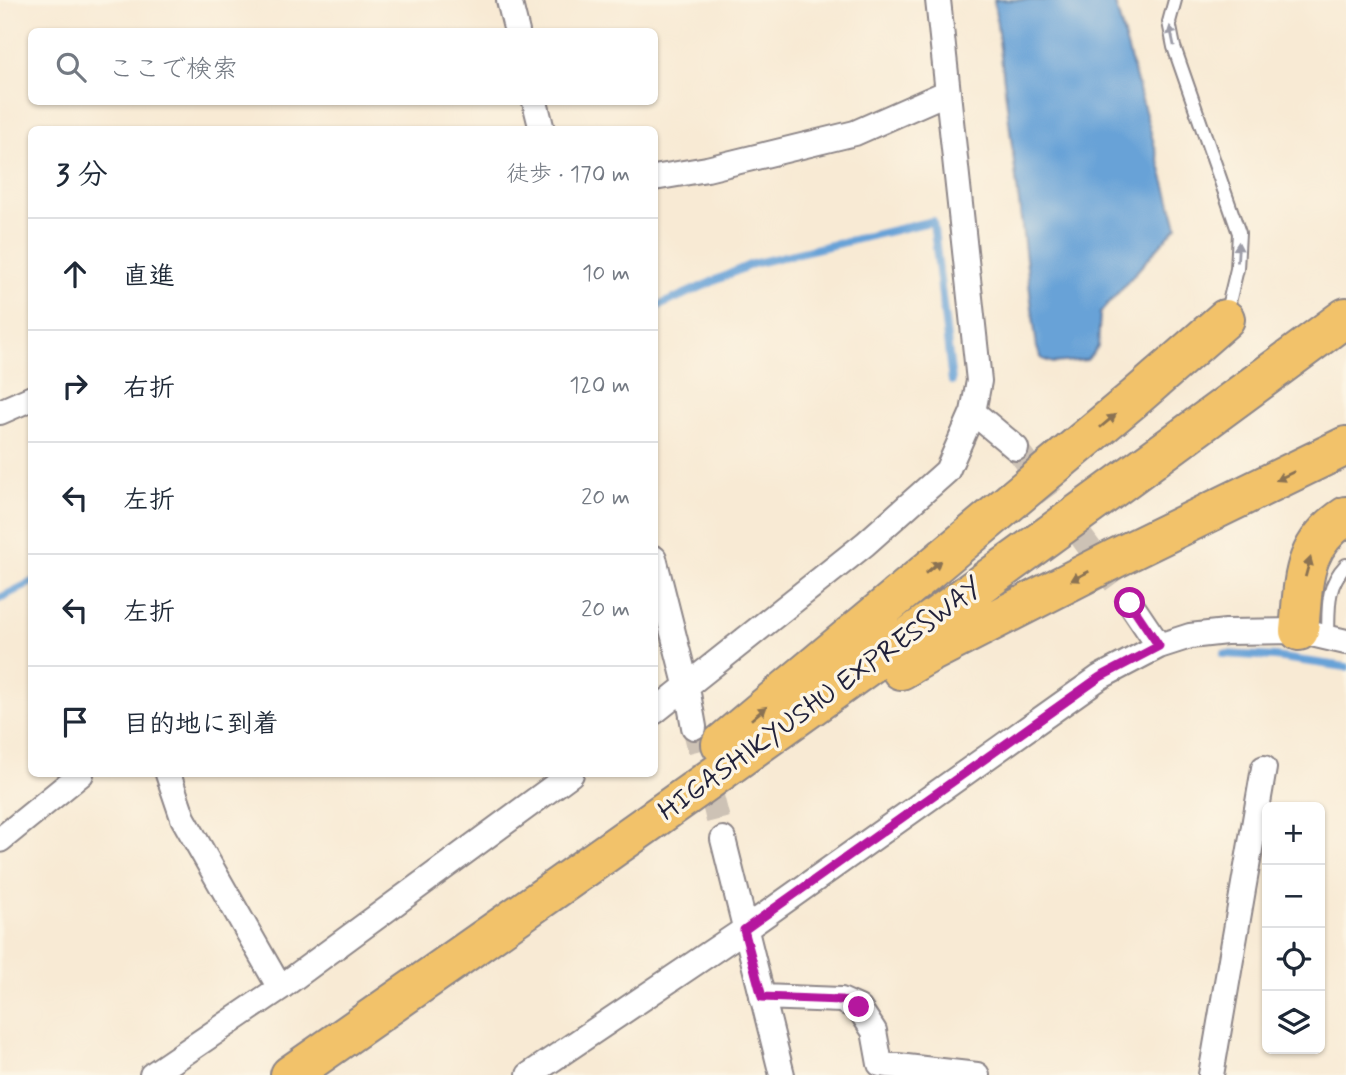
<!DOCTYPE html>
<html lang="ja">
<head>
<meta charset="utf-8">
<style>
  body { margin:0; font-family:Mynerve,"Klee One",sans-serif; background:#f6f6f7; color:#1f2937 }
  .controls { position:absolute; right:21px; bottom:21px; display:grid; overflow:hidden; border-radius:10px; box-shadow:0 2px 5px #0004 }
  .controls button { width:63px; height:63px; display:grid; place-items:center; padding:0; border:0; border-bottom:2px solid #e0e1e3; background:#fff; color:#1f2937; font:35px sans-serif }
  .stop { position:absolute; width:21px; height:21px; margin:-16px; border:5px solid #b5179e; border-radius:50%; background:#fff }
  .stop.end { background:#b5179e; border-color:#fff; box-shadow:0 2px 7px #0008 }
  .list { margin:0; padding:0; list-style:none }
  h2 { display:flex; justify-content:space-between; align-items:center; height:91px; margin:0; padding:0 28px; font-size:30px }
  h2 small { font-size:23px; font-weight:400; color:#747a83 }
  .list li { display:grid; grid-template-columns:46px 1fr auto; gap:21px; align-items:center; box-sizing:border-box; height:112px; padding:0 28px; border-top:2px solid #e0e1e3 }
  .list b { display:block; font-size:26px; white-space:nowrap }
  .list em { font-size:23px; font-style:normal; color:#747a83 }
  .icon { flex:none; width:38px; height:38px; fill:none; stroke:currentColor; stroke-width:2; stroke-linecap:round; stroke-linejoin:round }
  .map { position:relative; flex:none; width:1346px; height:1075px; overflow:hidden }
  .search { position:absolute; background:#fff; box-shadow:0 2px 5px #0004; left:28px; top:28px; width:630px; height:77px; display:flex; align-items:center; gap:18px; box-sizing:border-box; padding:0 24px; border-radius:10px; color:#747a83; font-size:26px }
  .panel { position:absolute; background:#fff; box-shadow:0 2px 5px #0004; left:28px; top:126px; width:630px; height:651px; border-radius:10px }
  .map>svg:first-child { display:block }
</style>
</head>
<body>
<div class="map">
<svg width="1346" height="1075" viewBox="0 0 1346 1075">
  <rect width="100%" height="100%" fill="#fcf5e5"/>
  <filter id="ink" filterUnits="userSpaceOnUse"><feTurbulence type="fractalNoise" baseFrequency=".0143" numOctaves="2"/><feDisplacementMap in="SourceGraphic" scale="14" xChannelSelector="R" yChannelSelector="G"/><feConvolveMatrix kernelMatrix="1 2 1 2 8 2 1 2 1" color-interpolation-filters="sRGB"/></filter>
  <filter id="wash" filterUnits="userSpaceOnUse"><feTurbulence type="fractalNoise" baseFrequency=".00686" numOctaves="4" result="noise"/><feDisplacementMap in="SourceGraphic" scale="28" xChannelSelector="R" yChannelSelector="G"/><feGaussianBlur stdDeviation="1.57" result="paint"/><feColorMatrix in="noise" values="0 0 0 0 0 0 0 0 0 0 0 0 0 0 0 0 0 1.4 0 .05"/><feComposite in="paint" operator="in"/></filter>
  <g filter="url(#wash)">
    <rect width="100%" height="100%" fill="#f8ead4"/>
    <path fill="#68a2d7" stroke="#456289" stroke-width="2" d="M994 0H1114L1177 226 1100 313 1098 347 1087 360 1053 363 1042 359 1037 348Z"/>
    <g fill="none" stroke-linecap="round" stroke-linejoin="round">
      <path stroke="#68a2d7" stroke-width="8" d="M654 308 752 264 933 221 952 381
        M0 598 32 582
        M1224 654 1275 657 1346 667"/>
    </g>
  </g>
  <g filter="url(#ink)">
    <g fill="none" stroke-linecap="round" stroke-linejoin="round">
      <path stroke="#cdc2b5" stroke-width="24" stroke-dasharray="24 12" stroke-linecap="butt" d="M1016 448 1130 603
        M694 727 723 839"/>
      <defs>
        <path id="service" d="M1175 0 1169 22 1174 47 1239 233 1237 269 1226 315
          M1328 638C1329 609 1325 587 1346 565"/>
        <path id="minor" d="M509 0 517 32
          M535 102 542 130
          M654 178 707 169 855 133 948 92
          M0 412 32 398
          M973 412 1016 448
          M654 558 687 688 694 727
          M1130 603 1159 646
          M654 712 865 544 947 471 973 412 979 381 938 0
          M168 774 183 818 280 988
          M723 839 782 1075
          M0 840 81 774
          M762 997 841 1000 859 1008 874 1031 880 1064 977 1075
          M152 1075 280 988 571 774
          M529 1075 744 930 1100 677 1159 646 1190 636 1226 632 1299 631 1346 642
          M1211 1075 1264 768"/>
        <path id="motorway" d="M1299 631C1304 582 1300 546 1346 516
          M901 670 930 653 1116 558 1346 446
          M721 744 1137 396 1225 319
          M290 1075C646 827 998 575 1346 317"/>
      </defs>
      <use href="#service" stroke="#8d8688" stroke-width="16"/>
      <use href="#minor" stroke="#8d8688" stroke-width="28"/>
      <use href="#motorway" stroke="#8d8688" stroke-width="42"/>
      <use href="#service" stroke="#fff" stroke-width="12"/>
      <use href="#minor" stroke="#fff" stroke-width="24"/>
      <use href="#motorway" stroke="#f2c26a" stroke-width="38"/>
    </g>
    <defs><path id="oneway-solid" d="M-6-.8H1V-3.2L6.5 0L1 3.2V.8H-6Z" transform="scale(1.75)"/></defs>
    <g fill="#9c9ca7">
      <use href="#oneway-solid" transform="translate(1172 36) rotate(-102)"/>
      <use href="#oneway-solid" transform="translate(1238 252) rotate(-87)"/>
    </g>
    <g fill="#8a7252">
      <use href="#oneway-solid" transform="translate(1108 421) rotate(-40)"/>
      <use href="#oneway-solid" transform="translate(1285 476) rotate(154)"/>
      <use href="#oneway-solid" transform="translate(933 567) rotate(-40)"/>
      <use href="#oneway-solid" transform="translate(1308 567) rotate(-75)"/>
      <use href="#oneway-solid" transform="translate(1080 576) rotate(153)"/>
      <use href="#oneway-solid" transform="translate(759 713) rotate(-40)"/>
    </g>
  </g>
  <g fill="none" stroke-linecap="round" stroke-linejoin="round" filter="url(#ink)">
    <path stroke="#b5179e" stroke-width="9" d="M859 1007 841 1000 762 997 744 930 1100 677 1159 646 1130 603"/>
  </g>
  <g text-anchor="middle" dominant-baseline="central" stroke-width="7" stroke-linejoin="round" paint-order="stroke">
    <g font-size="28" fill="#22223b" stroke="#fcf5e5">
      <text transform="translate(821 700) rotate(-36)">HIGASHIKYUSHU EXPRESSWAY</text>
    </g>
  </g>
</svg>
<div class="controls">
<button>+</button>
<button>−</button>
<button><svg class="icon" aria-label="locate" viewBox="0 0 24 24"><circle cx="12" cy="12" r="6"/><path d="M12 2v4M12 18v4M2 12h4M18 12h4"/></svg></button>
<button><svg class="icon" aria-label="layers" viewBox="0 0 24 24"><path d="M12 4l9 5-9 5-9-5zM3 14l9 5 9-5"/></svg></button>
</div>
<div class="stop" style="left:1130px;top:603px"></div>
<div class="stop end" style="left:859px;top:1007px"></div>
<div class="search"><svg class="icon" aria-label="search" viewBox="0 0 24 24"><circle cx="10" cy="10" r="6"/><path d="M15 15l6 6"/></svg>ここで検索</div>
<section class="panel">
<h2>3 分<small>徒歩 · 170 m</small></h2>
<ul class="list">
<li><svg class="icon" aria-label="ahead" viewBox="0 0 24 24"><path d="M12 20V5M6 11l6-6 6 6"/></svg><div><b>直進</b></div><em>10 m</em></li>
<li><svg class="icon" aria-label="right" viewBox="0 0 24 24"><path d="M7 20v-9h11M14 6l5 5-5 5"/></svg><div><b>右折</b></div><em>120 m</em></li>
<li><svg class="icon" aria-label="left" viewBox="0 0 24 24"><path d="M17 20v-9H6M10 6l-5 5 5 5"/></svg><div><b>左折</b></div><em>20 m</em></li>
<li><svg class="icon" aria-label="left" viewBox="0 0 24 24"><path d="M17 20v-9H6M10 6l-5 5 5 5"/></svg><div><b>左折</b></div><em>20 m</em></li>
<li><svg class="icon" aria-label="arrive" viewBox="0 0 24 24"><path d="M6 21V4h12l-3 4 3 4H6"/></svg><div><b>目的地に到着</b></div></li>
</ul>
</section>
</div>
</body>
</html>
